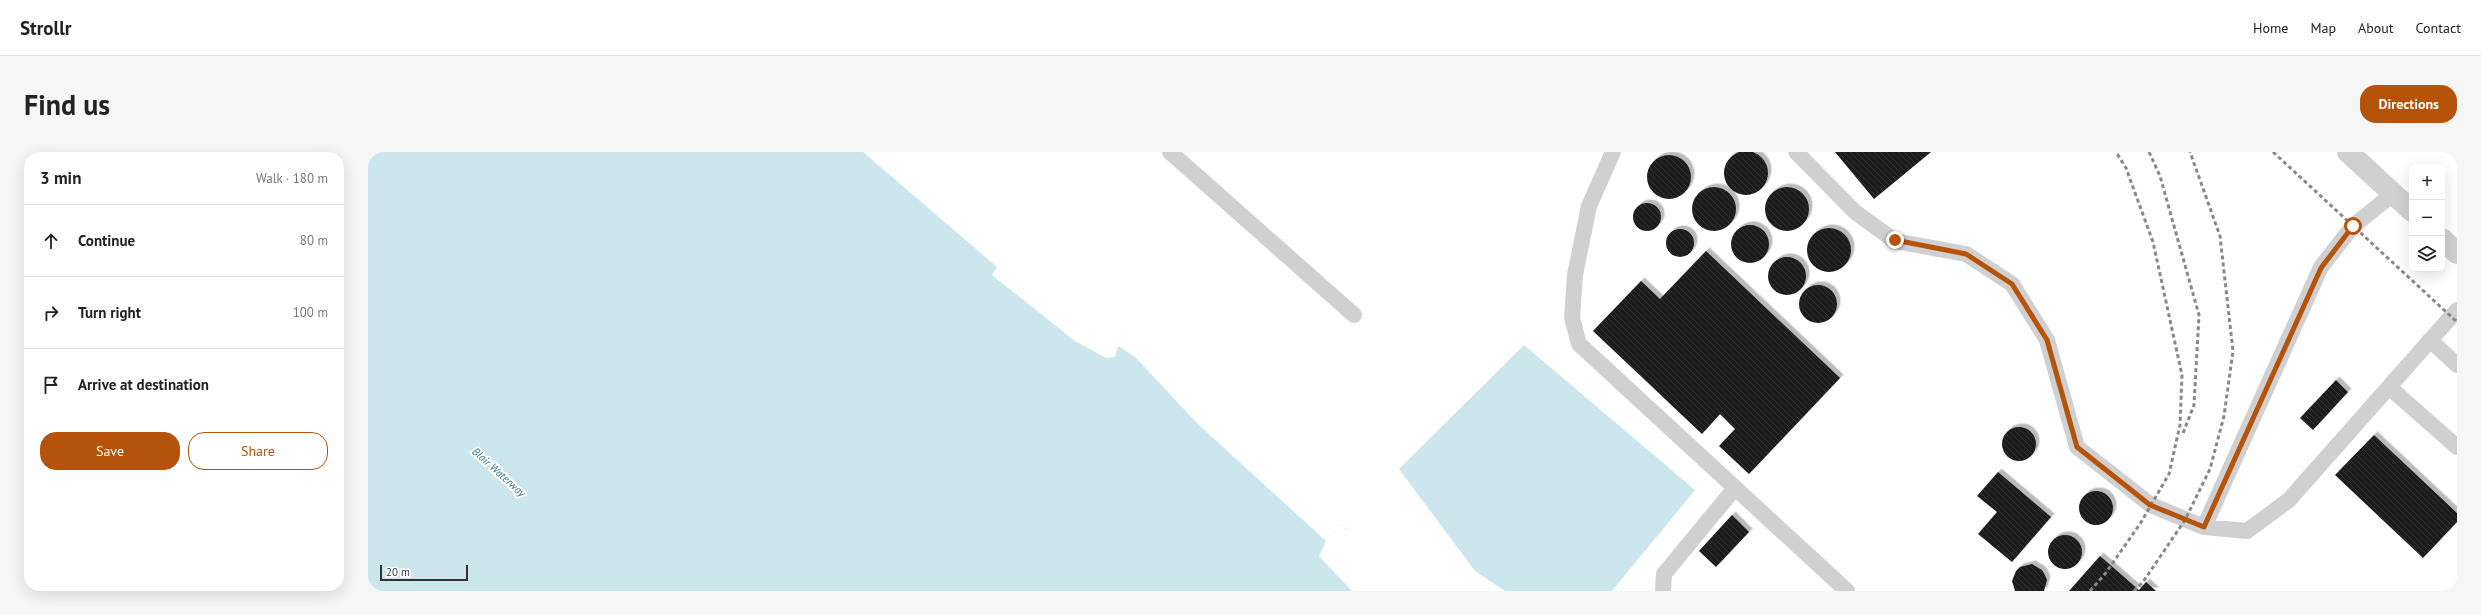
<!DOCTYPE html>
<html lang="en">
<head>
<meta charset="utf-8">
<style>
  body { margin:0; font-family:"PT Sans",sans-serif; background:#f6f6f6; color:#222 }
  .controls { position:absolute; right:12px; top:12px; display:grid; overflow:hidden; border-radius:8px; box-shadow:0 4px 16px #0002 }
  .controls button { width:36px; height:36px; display:grid; place-items:center; padding:0; border:0; border-bottom:1px solid #e0e0e0; background:#fff; color:#222; font:20px sans-serif }
  .scale { position:absolute; left:12px; bottom:10px; width:88px; box-sizing:border-box; padding-left:4px; border:2px solid #333; border-top:0; font-size:11px; line-height:14px; white-space:nowrap; color:#333; -webkit-text-stroke:3px #fff; paint-order:stroke }
  .stop { position:absolute; width:12px; height:12px; margin:-9px; border:3px solid #b45309; border-radius:50%; background:#fff }
  .stop.end { background:#b45309; border-color:#fff; box-shadow:0 1px 4px #0008 }
  .list { margin:0; padding:0; list-style:none }
  h2 { display:flex; justify-content:space-between; align-items:center; height:52px; margin:0; padding:0 16px; font-size:17px }
  h2 small { font-size:13px; font-weight:400; color:#767676 }
  .list li { display:grid; grid-template-columns:26px 1fr auto; gap:12px; align-items:center; box-sizing:border-box; height:72px; padding:0 16px; border-top:1px solid #e0e0e0 }
  .list b { display:block; font-size:15px; white-space:nowrap }
  .list em { font-size:13px; font-style:normal; color:#767676 }
  .actions { display:flex; gap:8px; padding:12px 16px }
  .actions a { flex:1; padding:9px 0; border:1px solid #b45309; border-radius:16px; text-align:center; font-size:14px; color:#b45309 }
  .actions .main { background:#b45309; color:#fff }
  .icon { flex:none; width:22px; height:22px; fill:none; stroke:currentColor; stroke-width:2; stroke-linecap:round; stroke-linejoin:round }
  .map { position:relative; flex:none; width:2089px; height:439px; overflow:hidden; border-radius:16px }
  header { display:flex; align-items:center; gap:24px; box-sizing:border-box; height:56px; padding:0 20px; background:#fff; border-bottom:1px solid #e0e0e0 }
  header strong { font-size:19px }
  nav { display:flex; gap:22px; margin-inline-start:auto; font-size:14px }
  .intro { display:flex; align-items:center; justify-content:space-between; box-sizing:border-box; height:96px; padding:0 24px }
  h1 { margin:0; font-size:28px }
  .button { padding:10px 18px; border-radius:16px; background:#b45309; color:#fff; font-size:14px; font-weight:700 }
  main { display:flex; gap:24px; padding:0 24px }
  aside { flex:1; background:#fff; border-radius:16px; box-shadow:0 4px 16px #0002 }
  .map>svg:first-child { display:block }
</style>
</head>
<body>
<header>
<strong>Strollr</strong>
<nav><a>Home</a><a>Map</a><a>About</a><a>Contact</a></nav>
</header>
<div class="intro"><h1>Find us</h1><a class="button">Directions</a></div>
<main>
<aside>
<h2>3 min<small>Walk · 180 m</small></h2>
<ul class="list">
<li><svg class="icon" aria-label="ahead" viewBox="0 0 24 24"><path d="M12 20V5M6 11l6-6 6 6"/></svg><div><b>Continue</b></div><em>80 m</em></li>
<li><svg class="icon" aria-label="right" viewBox="0 0 24 24"><path d="M7 20v-9h11M14 6l5 5-5 5"/></svg><div><b>Turn right</b></div><em>100 m</em></li>
<li><svg class="icon" aria-label="arrive" viewBox="0 0 24 24"><path d="M6 21V4h12l-3 4 3 4H6"/></svg><div><b>Arrive at destination</b></div></li>
</ul>
<div class="actions"><a class="main">Save</a><a>Share</a></div>
</aside>
<div class="map">
<svg width="2089" height="439" viewBox="0 0 2089 439">
  <defs>
    <pattern id="building-back-hatch" width="6" height="6" patternUnits="userSpaceOnUse"><rect width="6" height="6" fill="#1a1a1a"/><path d="M-1 5l2 2M0 0l6 6M5-1l2 2" fill="none" stroke="#333"/></pattern>
    <filter id="shadow"><feDropShadow dx="3.5" dy="-3.5" stdDeviation="0" flood-color="#0004"/></filter>
  </defs>
  <rect width="100%" height="100%" fill="#fff"/>
  <path fill="#cbe6ec" d="M0 0H495L629 115 767 205 831 273 958 389 973 372 1047 439H0Z
    M1156 193 1327 338 1244 439H1137L1107 419 1031 317Z"/>
  <path fill="#fff" d="M630 114 751 191 747 205 738 206 707 189 624 123Z
    M973 372 979 378 981 377 1049 439H984L951 404 958 389Z"/>
  <path fill="url(#building-back-hatch)" filter="url(#shadow)" d="M1356 21a22 22 0 1 1 44 0a22 22 0 1 1-44 0Z
    M1467 0H1563L1506 47Z
    M1279 25a22 22 0 1 1 44 0a22 22 0 1 1-44 0Z
    M1397 57a22 22 0 1 1 44 0a22 22 0 1 1-44 0Z
    M1324 57a22 22 0 1 1 44 0a22 22 0 1 1-44 0Z
    M1265 65a14 14 0 1 1 28 0a14 14 0 1 1-28 0Z
    M1363 92a19 19 0 1 1 38 0a19 19 0 1 1-38 0Z
    M1439 98a22 22 0 1 1 44 0a22 22 0 1 1-44 0Z
    M1298 91a14 14 0 1 1 28 0a14 14 0 1 1-28 0Z
    M1338 99 1472 226 1381 322 1351 294 1367 277 1352 262 1334 282 1225 179 1273 129 1292 147Z
    M1400 124a19 19 0 1 1 38 0a19 19 0 1 1-38 0Z
    M1431 152a19 19 0 1 1 38 0a19 19 0 1 1-38 0Z
    M1968 228 1980 240 1945 278 1932 266Z
    M1634 292a17 17 0 1 1 34 0a17 17 0 1 1-34 0Z
    M2006 283 2089 361V370L2055 406 1967 323Z
    M1630 320 1683 365 1644 410 1610 382 1629 360 1609 344Z
    M1711 356a17 17 0 1 1 34 0a17 17 0 1 1-34 0Z
    M1364 363 1381 380 1348 415 1331 399Z
    M1680 400a17 17 0 1 1 34 0a17 17 0 1 1-34 0Z
    M1732 404 1771 438 1778 430 1788 439H1701Z
    M1664 412 1674 418 1677 423 1679 428 1676 439H1647L1644 429 1648 419 1652 415Z"/>
  <g fill="none" stroke-linecap="round" stroke-linejoin="round">
    <path stroke="#d0d0d0" stroke-width="16" d="M802 0 986 163
      M1245 0 1221 54 1207 123 1204 166 1211 192 1479 439
      M1428 0 1487 60 1527 89 1598 102 1644 132 1679 188 1709 295 1783 353 1836 375 1879 379 1921 348 2089 158
      M2062 188 2089 213
      M2021 235 2089 295
      M1836 375 1953 115 1985 74 2025 42
      M1295 439 1296 422 1367 336"/>
    <path stroke="#d0d0d0" stroke-width="22" d="M1980 0 2044 59
      M2074 87 2089 101"/>
    <path stroke="#888" stroke-width="3" stroke-dasharray="4 3" stroke-linecap="butt" d="M1781 0 1792 24 1831 163 1826 253 1814 284
      M1905 0 2089 170
      M1722 439 1737 422 1772 372 1801 322 1812 273 1814 223 1785 90 1758 16 1748 0
      M1766 439 1775 430 1817 368 1842 317 1856 264 1865 199 1852 84 1822 0"/>
  </g>
  <g fill="none" stroke-linecap="round" stroke-linejoin="round">
    <path stroke="#b45309" stroke-width="5" d="M1527 88 1598 102 1644 132 1679 188 1709 295 1782 353 1836 375 1953 116 1985 74"/>
  </g>
  <g text-anchor="middle" dominant-baseline="central" stroke-width="4" stroke-linejoin="round" paint-order="stroke">
    <g font-size="11" font-style="italic" fill="#3a7a89" stroke="#fff">
      <text transform="translate(131 320) rotate(42)">Blair Waterway</text>
    </g>
  </g>
</svg>
<div class="controls">
<button>+</button>
<button>−</button>
<button><svg class="icon" aria-label="layers" viewBox="0 0 24 24"><path d="M12 4l9 5-9 5-9-5zM3 14l9 5 9-5"/></svg></button>
</div>
<div class="scale">20 m</div>
<div class="stop" style="left:1985px;top:74px"></div>
<div class="stop end" style="left:1527px;top:88px"></div>
</div>
</main>
</body>
</html>
